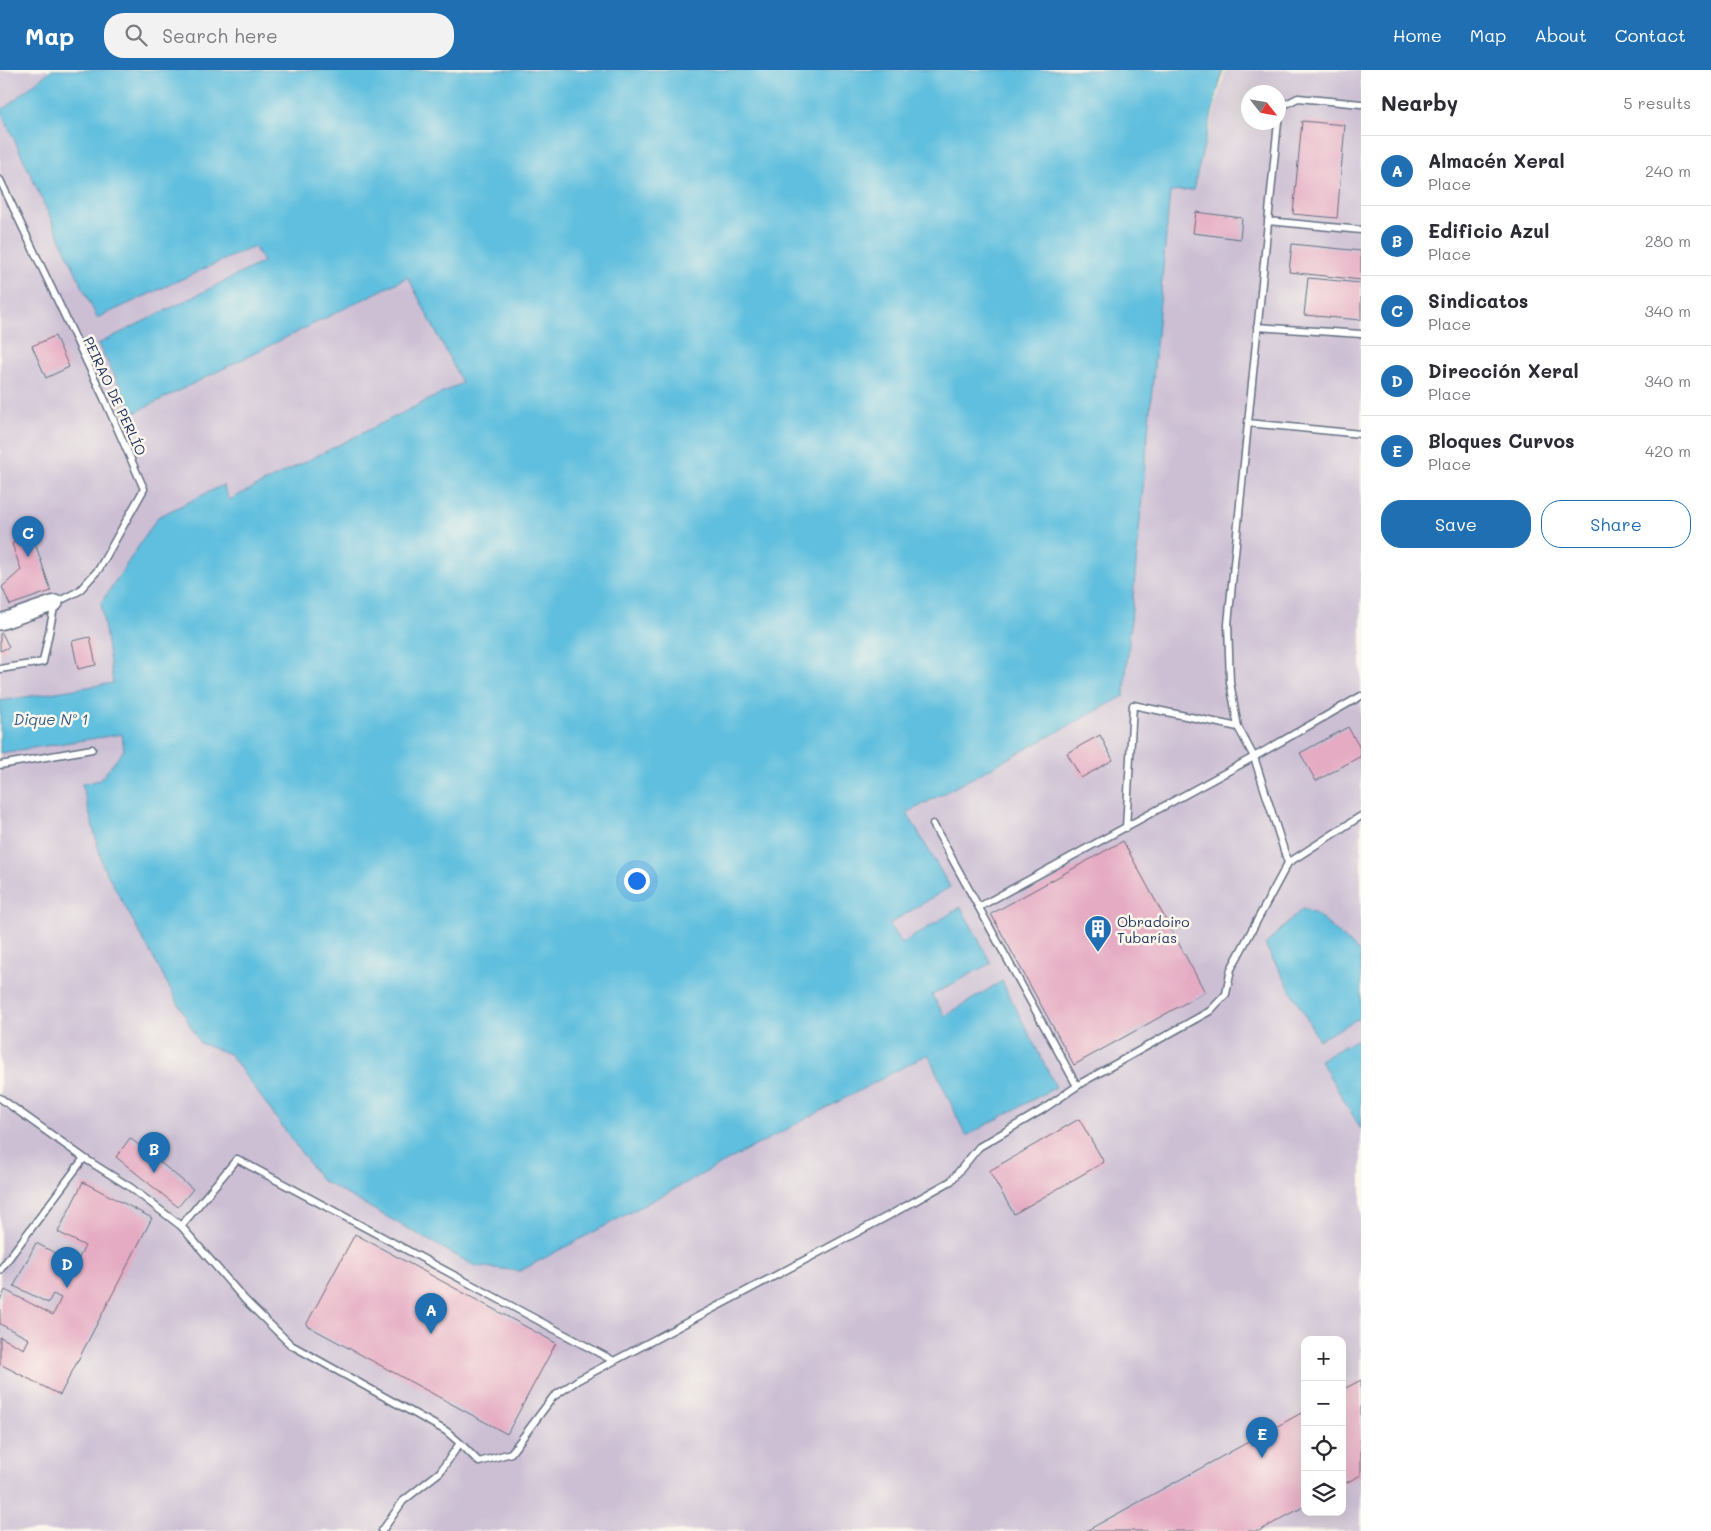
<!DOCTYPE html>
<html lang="en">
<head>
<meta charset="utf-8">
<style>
  body { margin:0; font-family:Mali,sans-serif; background:#f2f2f3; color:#2b2b33 }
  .controls { position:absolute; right:15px; bottom:15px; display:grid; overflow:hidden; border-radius:10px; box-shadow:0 5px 20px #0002 }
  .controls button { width:45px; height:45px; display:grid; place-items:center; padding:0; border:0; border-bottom:1px solid #e1e1e2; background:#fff; color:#2b2b33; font:25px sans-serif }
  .compass { position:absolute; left:1241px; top:15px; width:45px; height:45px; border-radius:50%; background:#fff; box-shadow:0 5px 20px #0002; rotate:121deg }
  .you { position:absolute; left:636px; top:810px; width:18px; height:18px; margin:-12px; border:4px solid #fff; border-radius:50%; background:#1a73e8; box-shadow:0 0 0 8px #1a73e833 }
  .badge { display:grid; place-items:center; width:32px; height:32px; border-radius:50%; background:#1f6fb2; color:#fff; font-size:16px; font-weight:700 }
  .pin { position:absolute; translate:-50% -41px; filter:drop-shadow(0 1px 2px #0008) }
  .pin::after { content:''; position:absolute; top:26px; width:18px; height:15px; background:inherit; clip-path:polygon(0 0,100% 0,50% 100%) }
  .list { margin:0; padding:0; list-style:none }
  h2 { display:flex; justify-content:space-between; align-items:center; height:65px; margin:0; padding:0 20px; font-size:21px }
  h2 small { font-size:16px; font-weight:400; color:#7c7c81 }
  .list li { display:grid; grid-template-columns:32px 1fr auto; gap:15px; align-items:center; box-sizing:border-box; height:70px; padding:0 20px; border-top:1px solid #e1e1e2 }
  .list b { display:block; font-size:19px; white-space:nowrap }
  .list p { margin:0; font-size:16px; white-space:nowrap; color:#7c7c81 }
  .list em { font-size:16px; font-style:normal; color:#7c7c81 }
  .actions { display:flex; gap:10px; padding:15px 20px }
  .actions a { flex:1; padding:11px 0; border:1px solid #1f6fb2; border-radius:20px; text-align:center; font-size:18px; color:#1f6fb2 }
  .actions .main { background:#1f6fb2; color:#fff }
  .icon { flex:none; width:28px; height:28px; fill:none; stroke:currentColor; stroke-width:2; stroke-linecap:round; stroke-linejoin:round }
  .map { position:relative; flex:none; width:1361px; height:1461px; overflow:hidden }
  header { display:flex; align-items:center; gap:30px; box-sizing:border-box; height:70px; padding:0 25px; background:#1f6fb2; color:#fff }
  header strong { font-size:24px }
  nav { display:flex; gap:28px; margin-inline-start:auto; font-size:18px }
  .search { width:350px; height:45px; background:#f2f2f3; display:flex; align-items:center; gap:12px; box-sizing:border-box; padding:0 18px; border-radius:20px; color:#7c7c81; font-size:19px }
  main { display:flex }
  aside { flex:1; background:#fff }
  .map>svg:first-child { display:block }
</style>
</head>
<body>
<header>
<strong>Map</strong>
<div class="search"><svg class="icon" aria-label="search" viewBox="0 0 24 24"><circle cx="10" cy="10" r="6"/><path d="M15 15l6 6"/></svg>Search here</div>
<nav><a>Home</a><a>Map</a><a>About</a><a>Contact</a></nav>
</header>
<main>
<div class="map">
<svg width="1361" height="1461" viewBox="0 0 1361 1461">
  <rect width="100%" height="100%" fill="#fbf7ec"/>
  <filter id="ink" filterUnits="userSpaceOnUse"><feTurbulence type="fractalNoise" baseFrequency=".02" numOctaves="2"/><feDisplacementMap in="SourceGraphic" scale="10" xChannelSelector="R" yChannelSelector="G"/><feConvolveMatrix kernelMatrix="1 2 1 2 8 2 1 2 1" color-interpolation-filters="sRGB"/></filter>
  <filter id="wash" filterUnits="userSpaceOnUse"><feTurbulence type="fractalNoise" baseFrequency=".0096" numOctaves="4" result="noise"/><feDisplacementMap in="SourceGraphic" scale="20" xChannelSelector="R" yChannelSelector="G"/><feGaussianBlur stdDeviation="1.12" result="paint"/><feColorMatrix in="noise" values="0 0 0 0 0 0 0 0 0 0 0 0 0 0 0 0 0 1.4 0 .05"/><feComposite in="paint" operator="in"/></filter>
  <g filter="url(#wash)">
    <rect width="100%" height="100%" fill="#ece5c6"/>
    <path fill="#ccbfd4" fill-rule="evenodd" d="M0 0H51L1 41 255 176 263 193 98 274 134 343 408 207 462 313 229 430 223 416 230 984 475 1196 520 1201 928 984 966 1066 1056 1017 1002 911 945 946 932 924 991 893 961 837 901 875 888 854 950 817 907 743 1124 626 1170 118 1193 120 1226 0H1361V883L1317 844 1302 839 1361 947V1461H0ZM1248 22H1278V52H1248ZM1305 1270H1342V1442H1305Z"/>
    <path fill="#60bfde" stroke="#3e779e" d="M51 0H1223L1193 120 1170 122 1124 626 907 743 950 817 889 854 901 874 961 837 991 893 932 925 945 946 1002 911 1056 1017 966 1066 928 984 520 1201 475 1196 321 1110 230 984 200 973 103 796 82 714 100 710 124 680 122 664 0 683V631L113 613 101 533 158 447 223 415 229 430 462 313 408 207 134 343 98 274 263 192 254 176 97 248 1 41Z
      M1302 839 1316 844 1361 883V947L1319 970 1265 875Z
      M1361 967V1059L1320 990Z"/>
    <g id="blocks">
      <path fill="#e5abc3" d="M1302 51 1345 55 1337 148 1293 144Z
        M1196 142 1242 148 1240 169 1193 163Z
        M1292 174 1361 181V210L1289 202Z
        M1308 208 1361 213V250L1304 245Z
        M55 266 69 297 46 308 32 276Z
        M31 461 51 521 10 535 2 517 21 500 12 474Z
        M2 563 9 577 0 581V564Z
        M90 567 96 595 78 599 72 571Z
        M1348 657 1361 680V686L1316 711 1300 683Z
        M1100 665 1113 690 1081 708 1067 683Z
        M1123 771 1205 922 1074 995 991 844Z
        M1079 1049 1104 1092 1014 1144 989 1101Z
        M130 1068 193 1119 178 1137 116 1087Z
        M83 1112 152 1148 60 1325 0 1294V1267L24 1279 29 1269 0 1254V1231L5 1220 53 1245 61 1228 53 1224 48 1233 14 1216 36 1173 76 1194 85 1176 58 1162Z
        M355 1164 556 1273 507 1364 306 1255Z
        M1361 1310V1405L1342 1415V1320Z
        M1305 1341V1436L1259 1461H1086Z"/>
    </g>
  </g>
  <g filter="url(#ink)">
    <use href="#blocks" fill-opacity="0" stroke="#646f82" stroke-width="1"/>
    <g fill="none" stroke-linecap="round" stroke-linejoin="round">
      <defs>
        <path id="service" d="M1278 52 1284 35 1298 28 1361 34
          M0 110 103 326 144 419 99 499 79 521 55 533 43 592 0 599
          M1268 151 1361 160
          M1257 257 1361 264
          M1248 353 1361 364
          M0 695 92 679
          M933 754 1077 1016
          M1126 758 1133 635 1238 657
          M1288 793 1361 746
          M979 837 1254 687 1361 626
          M0 1028 84 1088 0 1200
          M84 1088 130 1117 181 1156 245 1230 291 1275 446 1361 460 1373 440 1402 403 1431 382 1461
          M181 1156 237 1089 614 1291
          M460 1373 479 1392 511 1383 553 1327 578 1310 888 1146 951 1111 979 1077 1042 1040 1083 1012 1210 941 1226 924 1231 899 1288 793 1254 687 1238 657 1230 612 1228 554 1278 52"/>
        <path id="tertiary" d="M0 552 55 533"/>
      </defs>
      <use href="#service" stroke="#646f82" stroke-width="9"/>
      <use href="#tertiary" stroke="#646f82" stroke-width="18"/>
      <use href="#service" stroke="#fff" stroke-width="6"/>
      <use href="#tertiary" stroke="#fff" stroke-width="15"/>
    </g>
  </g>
  <defs>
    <symbol id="building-pin" viewBox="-11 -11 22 30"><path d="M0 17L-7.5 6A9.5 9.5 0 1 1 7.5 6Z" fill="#1f6fb2" stroke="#fbf7ec"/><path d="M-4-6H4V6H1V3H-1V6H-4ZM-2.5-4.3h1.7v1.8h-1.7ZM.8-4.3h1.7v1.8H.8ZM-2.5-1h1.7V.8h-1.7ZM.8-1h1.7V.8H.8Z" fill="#fff"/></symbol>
  </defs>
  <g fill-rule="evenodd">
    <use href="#building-pin" x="1082" y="843" width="32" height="43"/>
  </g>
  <g text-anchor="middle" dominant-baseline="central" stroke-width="5" stroke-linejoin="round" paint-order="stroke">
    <g font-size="14" fill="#1b2f5e" stroke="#fbf7ec">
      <text transform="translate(115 326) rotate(65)">PEIRAO DE PERLÍO</text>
    </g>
    <g font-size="14" fill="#1b2f5e" stroke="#fbf7ec" text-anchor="start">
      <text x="1117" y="851">Obradoiro<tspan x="1117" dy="16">Tubarías</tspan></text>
    </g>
    <g font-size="15" font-style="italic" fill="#305a84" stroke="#fbf7ec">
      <text x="51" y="649">Dique Nº 1</text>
    </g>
  </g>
</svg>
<div class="controls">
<button>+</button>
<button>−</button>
<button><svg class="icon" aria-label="locate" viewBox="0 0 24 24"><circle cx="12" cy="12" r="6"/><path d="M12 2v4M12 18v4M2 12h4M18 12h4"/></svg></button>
<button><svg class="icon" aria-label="layers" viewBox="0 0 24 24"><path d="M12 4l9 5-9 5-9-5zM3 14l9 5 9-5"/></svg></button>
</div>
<svg class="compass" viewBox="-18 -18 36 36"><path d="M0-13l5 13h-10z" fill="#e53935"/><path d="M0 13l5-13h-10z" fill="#7c7c81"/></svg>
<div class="you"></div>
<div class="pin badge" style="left:431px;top:1264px">A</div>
<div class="pin badge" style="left:154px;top:1103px">B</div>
<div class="pin badge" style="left:28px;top:487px">C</div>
<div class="pin badge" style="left:67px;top:1218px">D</div>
<div class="pin badge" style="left:1262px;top:1388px">E</div>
</div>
<aside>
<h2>Nearby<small>5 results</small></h2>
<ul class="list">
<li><span class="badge">A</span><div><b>Almacén Xeral</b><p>Place</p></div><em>240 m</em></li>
<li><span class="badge">B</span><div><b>Edificio Azul</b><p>Place</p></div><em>280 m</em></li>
<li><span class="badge">C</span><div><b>Sindicatos</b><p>Place</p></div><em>340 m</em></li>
<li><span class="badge">D</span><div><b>Dirección Xeral</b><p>Place</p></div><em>340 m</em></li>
<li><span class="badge">E</span><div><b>Bloques Curvos</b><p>Place</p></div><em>420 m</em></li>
</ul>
<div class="actions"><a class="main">Save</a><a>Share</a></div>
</aside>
</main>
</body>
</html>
